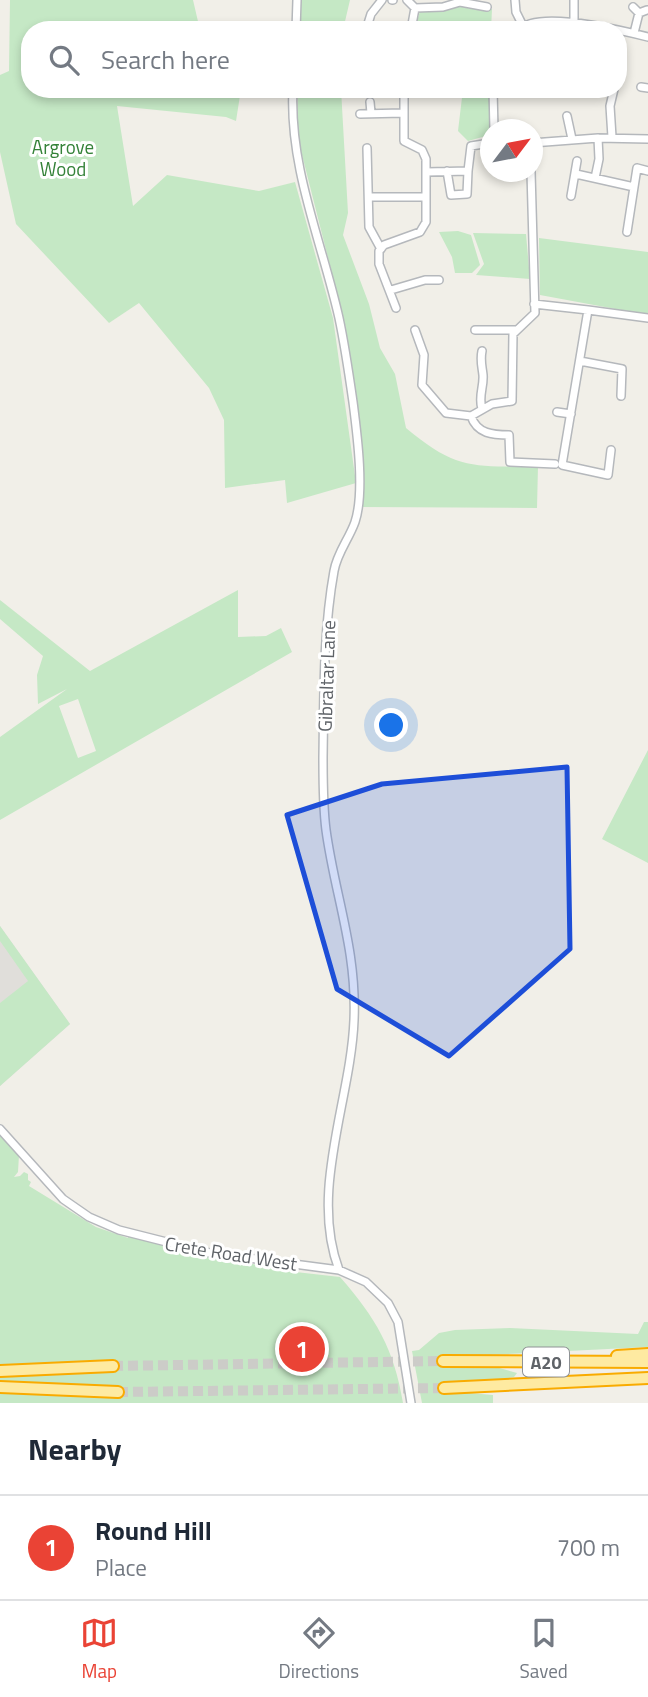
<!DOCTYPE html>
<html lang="en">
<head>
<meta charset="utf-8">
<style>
  body { margin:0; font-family:"Titillium Web",sans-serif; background:#f6f6f7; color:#1f2937 }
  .compass { position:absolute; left:480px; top:119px; width:63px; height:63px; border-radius:50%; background:#fff; box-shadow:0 4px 10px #0003; rotate:58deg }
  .you { position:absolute; left:392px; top:726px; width:24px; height:24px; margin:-18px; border:5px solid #fff; border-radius:50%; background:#1a73e8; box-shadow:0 0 0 10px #1a73e833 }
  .badge { display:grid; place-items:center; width:46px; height:46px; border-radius:50%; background:#ea4335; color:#fff; font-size:23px; font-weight:700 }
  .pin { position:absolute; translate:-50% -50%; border:4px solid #fff; box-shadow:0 2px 7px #0006 }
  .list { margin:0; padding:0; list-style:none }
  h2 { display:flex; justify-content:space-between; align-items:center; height:91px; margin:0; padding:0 28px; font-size:30px }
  h2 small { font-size:23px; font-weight:400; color:#747a83 }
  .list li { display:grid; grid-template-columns:46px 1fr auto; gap:21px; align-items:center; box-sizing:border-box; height:105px; padding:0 28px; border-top:2px solid #e0e1e3 }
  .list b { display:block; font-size:26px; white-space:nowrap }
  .list p { margin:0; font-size:23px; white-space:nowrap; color:#747a83 }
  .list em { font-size:23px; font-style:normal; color:#747a83 }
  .icon { flex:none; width:38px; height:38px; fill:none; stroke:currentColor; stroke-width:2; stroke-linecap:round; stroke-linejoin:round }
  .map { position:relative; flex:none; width:648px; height:1403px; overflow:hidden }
  .search { position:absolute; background:#fff; box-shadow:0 4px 10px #0003; left:21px; right:21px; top:21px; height:77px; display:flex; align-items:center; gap:18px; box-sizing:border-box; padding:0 24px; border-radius:28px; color:#747a83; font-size:26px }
  .sheet { height:196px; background:#fff }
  nav { display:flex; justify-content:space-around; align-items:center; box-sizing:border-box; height:98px; border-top:2px solid #e0e1e3; background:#fff; font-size:19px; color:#747a83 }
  nav a { display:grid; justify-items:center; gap:4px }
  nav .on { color:#ea4335 }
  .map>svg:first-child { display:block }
</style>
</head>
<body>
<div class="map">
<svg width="648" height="1403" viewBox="0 0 648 1403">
  <rect width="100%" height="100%" fill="#f1efe8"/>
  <path fill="#e0deda" d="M0 926 70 1024 0 1086Z"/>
  <path fill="#c5e8c5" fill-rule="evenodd" d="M10 0H193L200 30H30V89H241L236 121 226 117 117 106 133 206 167 175 259 191 295 182 333 318 356 483 287 503 285 480 225 488 224 420 209 388 139 303 109 323 16 224 0 152V75L9 71Z
    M301 0H350L343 30H300Z
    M461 5 470 9H492L491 30H457L446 21H417L420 11H443Z
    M298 89H341L348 213 343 235 369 304 380 348 395 374 406 428C456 470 474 467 538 466L537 508 360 507 357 406 345 325 297 135Z
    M463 89H489L490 131 486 136 468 141 458 131Z
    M458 231 471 235 480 265 472 273H455L452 257 439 232Z
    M473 233 526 234 530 279 476 275 484 264Z
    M539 238 648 252V315L540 295Z
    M238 590V637L266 636 281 628 292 652 0 820V737L67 689 38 704 37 675 43 656 0 619V600L90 671ZM78 699 96 751 78 758 59 706Z
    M648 750V863L602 839Z
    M0 926 70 1024 0 1086V1003L28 981 0 941Z
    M0 1133 19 1155 18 1172 14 1177 20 1176 24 1172 28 1174V1180L31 1182 29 1186 96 1227 128 1238V1235L278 1270 340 1277C376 1318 394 1349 403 1403H0Z
    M644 1322H648V1347L450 1357 472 1365 496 1367 517 1373 514 1377 478 1383 458 1392 493 1395V1403H422L412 1351 419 1350 439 1333 455 1330 510 1328 638 1334Z"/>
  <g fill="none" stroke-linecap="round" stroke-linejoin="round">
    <path stroke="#ccccc8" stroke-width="10" stroke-dasharray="10 5" stroke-linecap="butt" d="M113 1366 443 1361
      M118 1392 444 1388"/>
    <defs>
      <path id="minor" d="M392 0H393
        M407 0 415 8 443 7 460 2 487 7
        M515 0 516 12 523 26
        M633 7 639 13 647 10
        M574 22V0
        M296 30 297 0
        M366 30 371 14 382 0
        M411 30 415 8
        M520 30C536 9 624 31 648 37
        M634 33 639 13
        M641 87 648 88
        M293 89C289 168 322 242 339 318 345 346 349 374 353 402 357 433 365 492 355 522 349 539 337 553 334 571 323 632 324 696 323 757 323 781 323 807 326 830 335 896 357 950 354 1020 351 1100 309 1191 339 1270
        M493 89 494 130
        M370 102 371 113
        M360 114 403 113
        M567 116 572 139
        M612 137 610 106 614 89
        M532 143 598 138 648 139
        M367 148 369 227 381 249
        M447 171 451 195 467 194 468 171
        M427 172 468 171 471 146 490 143
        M576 174 634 187 637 168 648 171
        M595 178 599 159 598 138
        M571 196 577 161
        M369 197H425
        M627 232 634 187
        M391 290 425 280H439
        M534 304 588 310 562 465 608 475 611 450
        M396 308 379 264V251L384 245 420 232 426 222V159L422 150 404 141V89
        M588 310 648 318
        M415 330 424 355 422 385 446 413 471 416 492 404 512 401 513 334 535 313 531 172
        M475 330H515
        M580 361 622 369 621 396
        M482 409C478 396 484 387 483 375 482 366 480 360 482 351
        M557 412 571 414
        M471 416C477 434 493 435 509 435L510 462 555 464
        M0 1129 63 1199 89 1217 119 1230 210 1253 339 1270 366 1282 388 1303 398 1322 411 1403"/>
      <path id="trunk" d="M617 1356 648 1354
        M443 1361 648 1362
        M0 1371 113 1366
        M0 1387 118 1392
        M444 1388 648 1378"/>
    </defs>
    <use href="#minor" stroke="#b5b8bc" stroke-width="10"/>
    <use href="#trunk" stroke="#f9ab00" stroke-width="14"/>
    <use href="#minor" stroke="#fff" stroke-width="7"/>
    <use href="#trunk" stroke="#feeaa1" stroke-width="10"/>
  </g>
  <path fill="#1d4ed8" fill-opacity="0.2" stroke="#1d4ed8" stroke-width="5" stroke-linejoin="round" d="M567 767 570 949 449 1056 337 989 287 815 382 784Z"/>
  <g text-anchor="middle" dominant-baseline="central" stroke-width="6" stroke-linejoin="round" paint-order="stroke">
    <rect fill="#fff" stroke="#8f9295" stroke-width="2" x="523" y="1347.5" width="46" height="29" rx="5"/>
    <g font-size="18" font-weight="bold" fill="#5f6368">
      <text x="546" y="1362">A20</text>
    </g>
    <g font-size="19" fill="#348238" stroke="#fff">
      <text x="63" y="146">Argrove<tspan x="63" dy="22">Wood</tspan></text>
    </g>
    <g font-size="19" fill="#5f6368" stroke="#fff">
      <text transform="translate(326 676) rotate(-88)">Gibraltar Lane</text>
      <text transform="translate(231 1253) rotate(9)">Crete Road West</text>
    </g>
  </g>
</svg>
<svg class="compass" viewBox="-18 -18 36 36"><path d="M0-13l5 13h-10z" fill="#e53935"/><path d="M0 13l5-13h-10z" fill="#747a83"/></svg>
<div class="you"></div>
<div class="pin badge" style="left:302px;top:1349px">1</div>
<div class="search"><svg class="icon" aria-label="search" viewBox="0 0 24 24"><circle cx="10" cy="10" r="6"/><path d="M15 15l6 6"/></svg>Search here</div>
</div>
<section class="sheet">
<h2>Nearby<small></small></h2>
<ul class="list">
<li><span class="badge">1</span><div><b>Round Hill</b><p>Place</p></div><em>700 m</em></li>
</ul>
</section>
<nav>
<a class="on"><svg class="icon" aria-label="map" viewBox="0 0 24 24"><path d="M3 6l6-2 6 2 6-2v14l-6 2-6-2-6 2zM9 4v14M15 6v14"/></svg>Map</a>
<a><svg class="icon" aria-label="directions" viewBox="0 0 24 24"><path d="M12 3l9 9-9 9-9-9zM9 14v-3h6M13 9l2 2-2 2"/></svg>Directions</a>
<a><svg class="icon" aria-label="saved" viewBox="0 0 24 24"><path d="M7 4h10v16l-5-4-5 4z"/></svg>Saved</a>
</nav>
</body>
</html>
